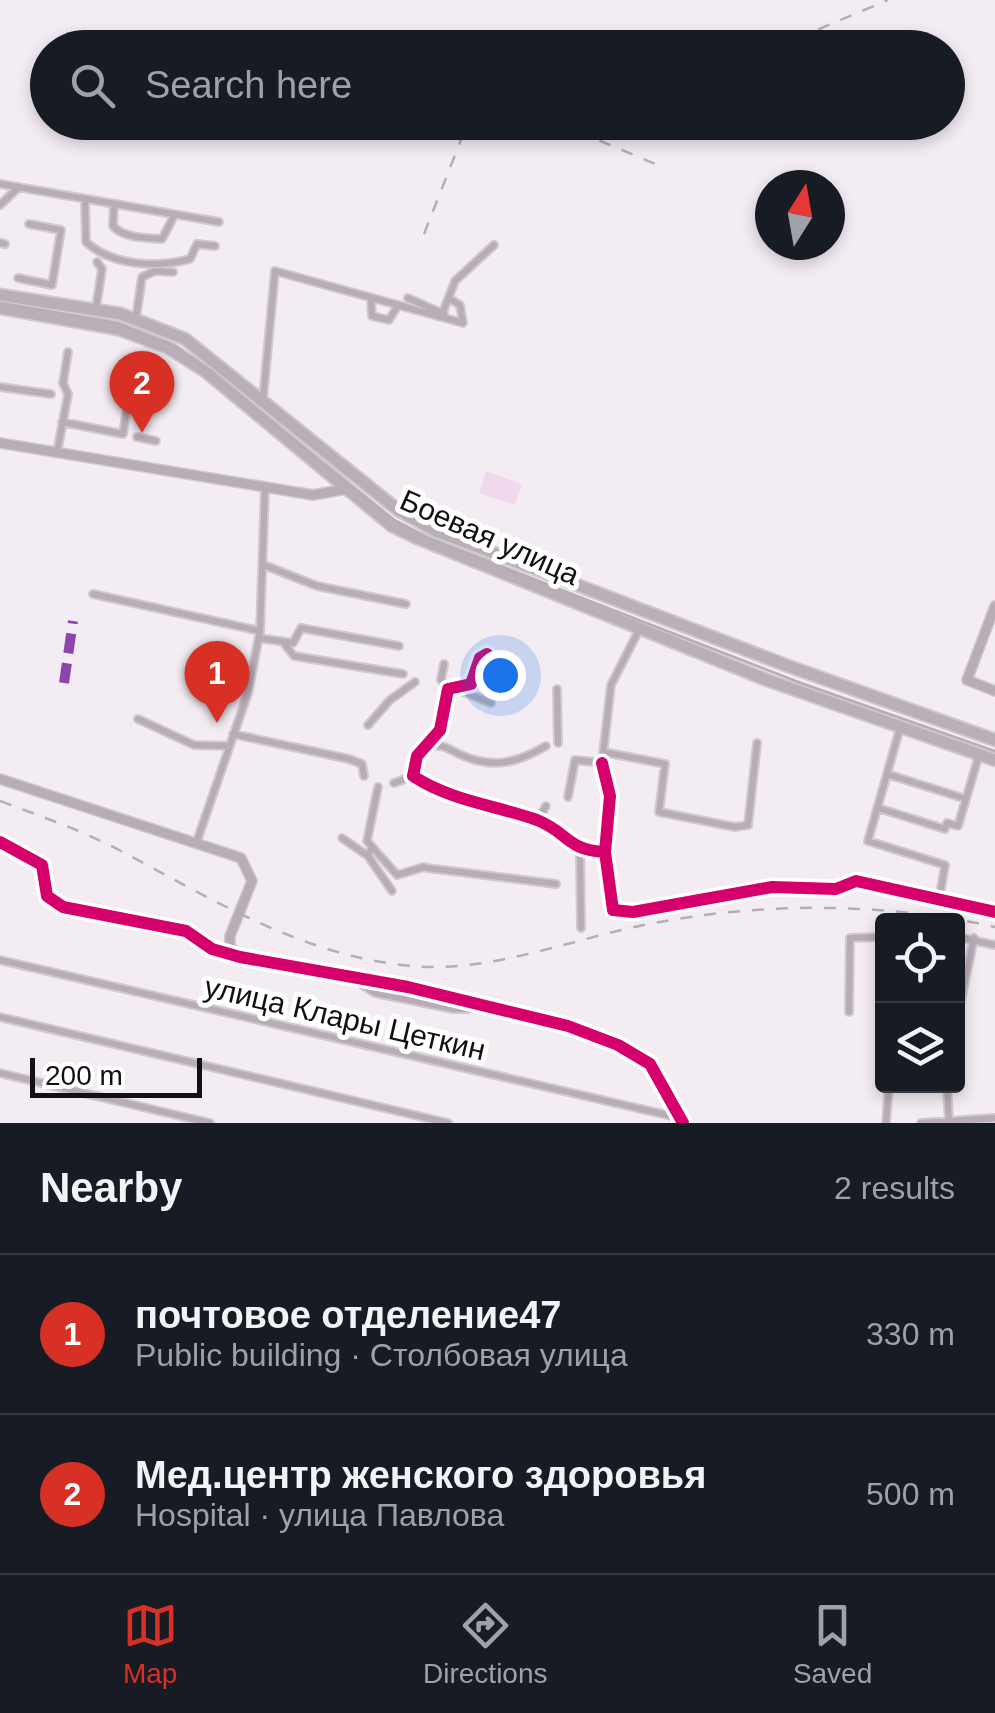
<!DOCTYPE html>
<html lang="en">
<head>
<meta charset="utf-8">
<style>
  body { margin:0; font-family:Arial,sans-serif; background:#20242c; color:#f1f3f6 }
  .controls { position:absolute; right:30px; bottom:30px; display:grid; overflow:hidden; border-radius:10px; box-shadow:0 5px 15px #0003 }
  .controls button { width:90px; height:90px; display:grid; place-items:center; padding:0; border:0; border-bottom:2px solid #363941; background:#171b24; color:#f1f3f6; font:50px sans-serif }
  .compass { position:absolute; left:755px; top:170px; width:90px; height:90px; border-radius:50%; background:#171b24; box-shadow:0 5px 15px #0003; rotate:11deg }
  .scale { position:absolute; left:30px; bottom:25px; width:172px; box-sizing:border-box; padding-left:10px; border:5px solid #140f13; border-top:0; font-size:28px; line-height:35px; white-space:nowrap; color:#140f13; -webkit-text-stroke:8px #fff; paint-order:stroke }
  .you { position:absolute; left:500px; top:675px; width:35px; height:35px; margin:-25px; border:8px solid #fff; border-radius:50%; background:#1a73e8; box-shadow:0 0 0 15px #1a73e833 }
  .badge { display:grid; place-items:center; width:65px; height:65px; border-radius:50%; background:#d93025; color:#fff; font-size:32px; font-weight:700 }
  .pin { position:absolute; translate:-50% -82px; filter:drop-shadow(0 2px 5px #0008) }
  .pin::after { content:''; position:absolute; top:52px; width:35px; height:30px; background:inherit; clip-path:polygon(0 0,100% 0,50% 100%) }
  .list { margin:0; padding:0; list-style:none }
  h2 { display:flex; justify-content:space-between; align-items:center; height:130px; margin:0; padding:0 40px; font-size:42px }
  h2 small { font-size:32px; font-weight:400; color:#9ea1a6 }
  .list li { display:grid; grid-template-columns:65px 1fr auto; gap:30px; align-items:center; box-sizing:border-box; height:160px; padding:0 40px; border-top:2px solid #363941 }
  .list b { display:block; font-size:38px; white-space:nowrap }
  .list p { margin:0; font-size:32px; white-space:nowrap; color:#9ea1a6 }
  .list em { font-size:32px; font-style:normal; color:#9ea1a6 }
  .icon { flex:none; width:55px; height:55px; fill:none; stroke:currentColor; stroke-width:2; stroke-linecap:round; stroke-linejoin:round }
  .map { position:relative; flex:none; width:995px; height:1123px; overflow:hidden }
  .search { position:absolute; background:#171b24; box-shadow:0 5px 15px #0003; left:30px; right:30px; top:30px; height:110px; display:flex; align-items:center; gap:25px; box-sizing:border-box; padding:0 35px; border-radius:55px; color:#9ea1a6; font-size:38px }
  .sheet { height:450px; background:#171b24 }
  nav { display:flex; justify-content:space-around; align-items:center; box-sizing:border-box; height:140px; border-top:2px solid #363941; background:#171b24; font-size:28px; color:#9ea1a6 }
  nav a { display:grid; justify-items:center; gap:5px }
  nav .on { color:#d93025 }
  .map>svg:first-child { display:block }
</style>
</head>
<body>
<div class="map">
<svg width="995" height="1123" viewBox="0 0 995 1123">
  <rect width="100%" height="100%" fill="#f4ecf3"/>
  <path fill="#f2d8ed" d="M486 471 522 484 515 505 479 493Z"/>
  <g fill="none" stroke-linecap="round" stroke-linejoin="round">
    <defs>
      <path id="minor" d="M269 48 276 43
        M0 184 219 222
        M85 199 86 242C112 266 157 268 190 259L197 244 215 246
        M0 205 19 187
        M114 205 113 226C123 238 147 238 162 239L174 216
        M0 243 5 244
        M18 278 52 285 61 230 29 224
        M408 298 444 314
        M371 299 372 316 389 320 397 307
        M96 308 102 269 97 262
        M443 312 455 281 494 245
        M136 318 142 277 155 271 173 272
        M0 387 51 394
        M263 399 275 271 463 323 460 305 450 299
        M62 422 123 434 134 360
        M137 437 156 441
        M57 453 68 394 63 383 68 352
        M264 565 317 586 406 604
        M93 594 260 631
        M259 638 293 643 301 628 399 646
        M283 642 294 656 403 674
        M487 654 480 658 471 684 448 689 440 730 417 756 413 776C451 801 495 805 537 820 568 832 566 850 605 852
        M441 680 444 664
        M557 689 558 743
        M459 690 491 703
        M138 719 194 745 229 746
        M368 725 390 700 415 682
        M900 728 868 841 945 865 939 900
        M233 734 349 759 362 764 364 776
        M431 746C444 744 450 750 461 755 493 769 517 763 546 746
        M603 752 665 764 659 812 735 827 748 825 757 743
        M602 763 610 796 605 852 613 910 633 912 772 887 836 889 856 881 995 912
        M887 774 966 799
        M394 783 413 776
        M378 787 367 841 397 875 424 867
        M568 797 575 760 602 763 611 685 640 628
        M878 808 945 829 947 823 958 826 979 755
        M538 820 546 806
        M342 838 368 856
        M197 841 248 693 260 631 265 488
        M372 847 368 856 392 891
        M580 850 581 928
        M427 868 556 884
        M958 937 995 945
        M0 960 680 1118
        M347 975 375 993 454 1009H468L474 1003
        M849 1012 850 938 882 937
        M958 1014 974 938
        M0 1017 448 1123
        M0 1073 210 1123
        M947 1086 949 1122
        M886 1123 889 1086
        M921 1123 995 1118"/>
      <path id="tertiary" d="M0 443 313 495 346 489
        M995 606 967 680 995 691
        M0 779 241 858 252 881 230 936V946L238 955
        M0 842 42 865 47 896 63 907 186 931 212 949 240 957 408 987 568 1026 618 1045 650 1064 683 1123"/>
      <path id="primary" d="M0 295 121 314 185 339 398 510 434 530 788 666 995 740
        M0 308 118 329 167 347 205 371 392 526 417 538 767 680 995 760"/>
    </defs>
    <use href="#minor" stroke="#cfc9ce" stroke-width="10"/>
    <use href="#tertiary" stroke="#cfc9ce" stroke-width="12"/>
    <use href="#primary" stroke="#cfc9ce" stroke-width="15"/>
    <use href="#minor" stroke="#b8acb6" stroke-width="6"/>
    <use href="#tertiary" stroke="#b8acb6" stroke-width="9"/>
    <use href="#primary" stroke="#baaeb8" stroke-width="11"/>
    <path stroke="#b6aeb4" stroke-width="2.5" d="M0 303 117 323 177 347 393 519 428 538 801 683 995 751"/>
    <path stroke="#b6aeb4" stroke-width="2.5" stroke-dasharray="12 12" stroke-linecap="butt" d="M335 39 362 48
      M774 48 888 0
      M555 122 665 168
      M424 234 468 122
      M0 801C40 816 81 830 119 850 214 900 302 956 412 966 492 973 571 939 649 924 761 902 884 902 995 927"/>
    <path stroke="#8e44ad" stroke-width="10" stroke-dasharray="20 10" stroke-linecap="butt" d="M64 683 73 621"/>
    <defs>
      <path id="cycleway" d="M487 654 480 658 471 684 448 689 440 730 417 756 413 776C451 801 495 805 537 820 568 832 566 850 605 852
        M602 763 610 796 605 852 613 910 633 912 772 887 836 889 856 881 995 912
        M0 842 42 865 47 896 63 907 186 931 212 949 240 957 408 987 568 1026 618 1045 650 1064 683 1123"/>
    </defs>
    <use href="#cycleway" stroke="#fff" stroke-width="19"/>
    <use href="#cycleway" stroke="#d6006c" stroke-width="12"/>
  </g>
  <g text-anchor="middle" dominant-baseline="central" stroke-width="10" stroke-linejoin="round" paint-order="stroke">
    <g font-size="30" fill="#140f13" stroke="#fff">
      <text transform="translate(490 537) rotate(24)">Боевая улица</text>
      <text transform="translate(345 1018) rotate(13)">улица Клары Цеткин</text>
    </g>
  </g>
</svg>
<div class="controls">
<button><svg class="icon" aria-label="locate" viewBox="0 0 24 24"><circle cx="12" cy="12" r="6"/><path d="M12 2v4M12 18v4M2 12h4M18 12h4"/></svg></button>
<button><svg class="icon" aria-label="layers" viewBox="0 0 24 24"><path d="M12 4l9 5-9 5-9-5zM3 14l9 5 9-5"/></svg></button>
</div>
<svg class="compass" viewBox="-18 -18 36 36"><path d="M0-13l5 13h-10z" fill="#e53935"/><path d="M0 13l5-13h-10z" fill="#9ea1a6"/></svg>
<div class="scale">200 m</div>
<div class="you"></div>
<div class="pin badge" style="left:217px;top:723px">1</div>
<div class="pin badge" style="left:142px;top:433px">2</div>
<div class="search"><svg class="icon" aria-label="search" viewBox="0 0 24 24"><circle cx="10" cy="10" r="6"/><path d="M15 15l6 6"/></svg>Search here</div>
</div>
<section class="sheet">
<h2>Nearby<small>2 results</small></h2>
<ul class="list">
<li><span class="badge">1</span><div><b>почтовое отделение47</b><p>Public building · Столбовая улица</p></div><em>330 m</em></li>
<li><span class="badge">2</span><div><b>Мед.центр женского здоровья</b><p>Hospital · улица Павлова</p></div><em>500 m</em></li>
</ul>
</section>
<nav>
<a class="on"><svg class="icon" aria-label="map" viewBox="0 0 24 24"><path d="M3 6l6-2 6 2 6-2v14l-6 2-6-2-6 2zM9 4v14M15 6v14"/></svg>Map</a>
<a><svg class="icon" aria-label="directions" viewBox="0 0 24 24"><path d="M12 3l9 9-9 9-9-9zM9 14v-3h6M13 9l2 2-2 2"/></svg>Directions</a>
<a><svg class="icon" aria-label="saved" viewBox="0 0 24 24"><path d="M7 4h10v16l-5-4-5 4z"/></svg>Saved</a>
</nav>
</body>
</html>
